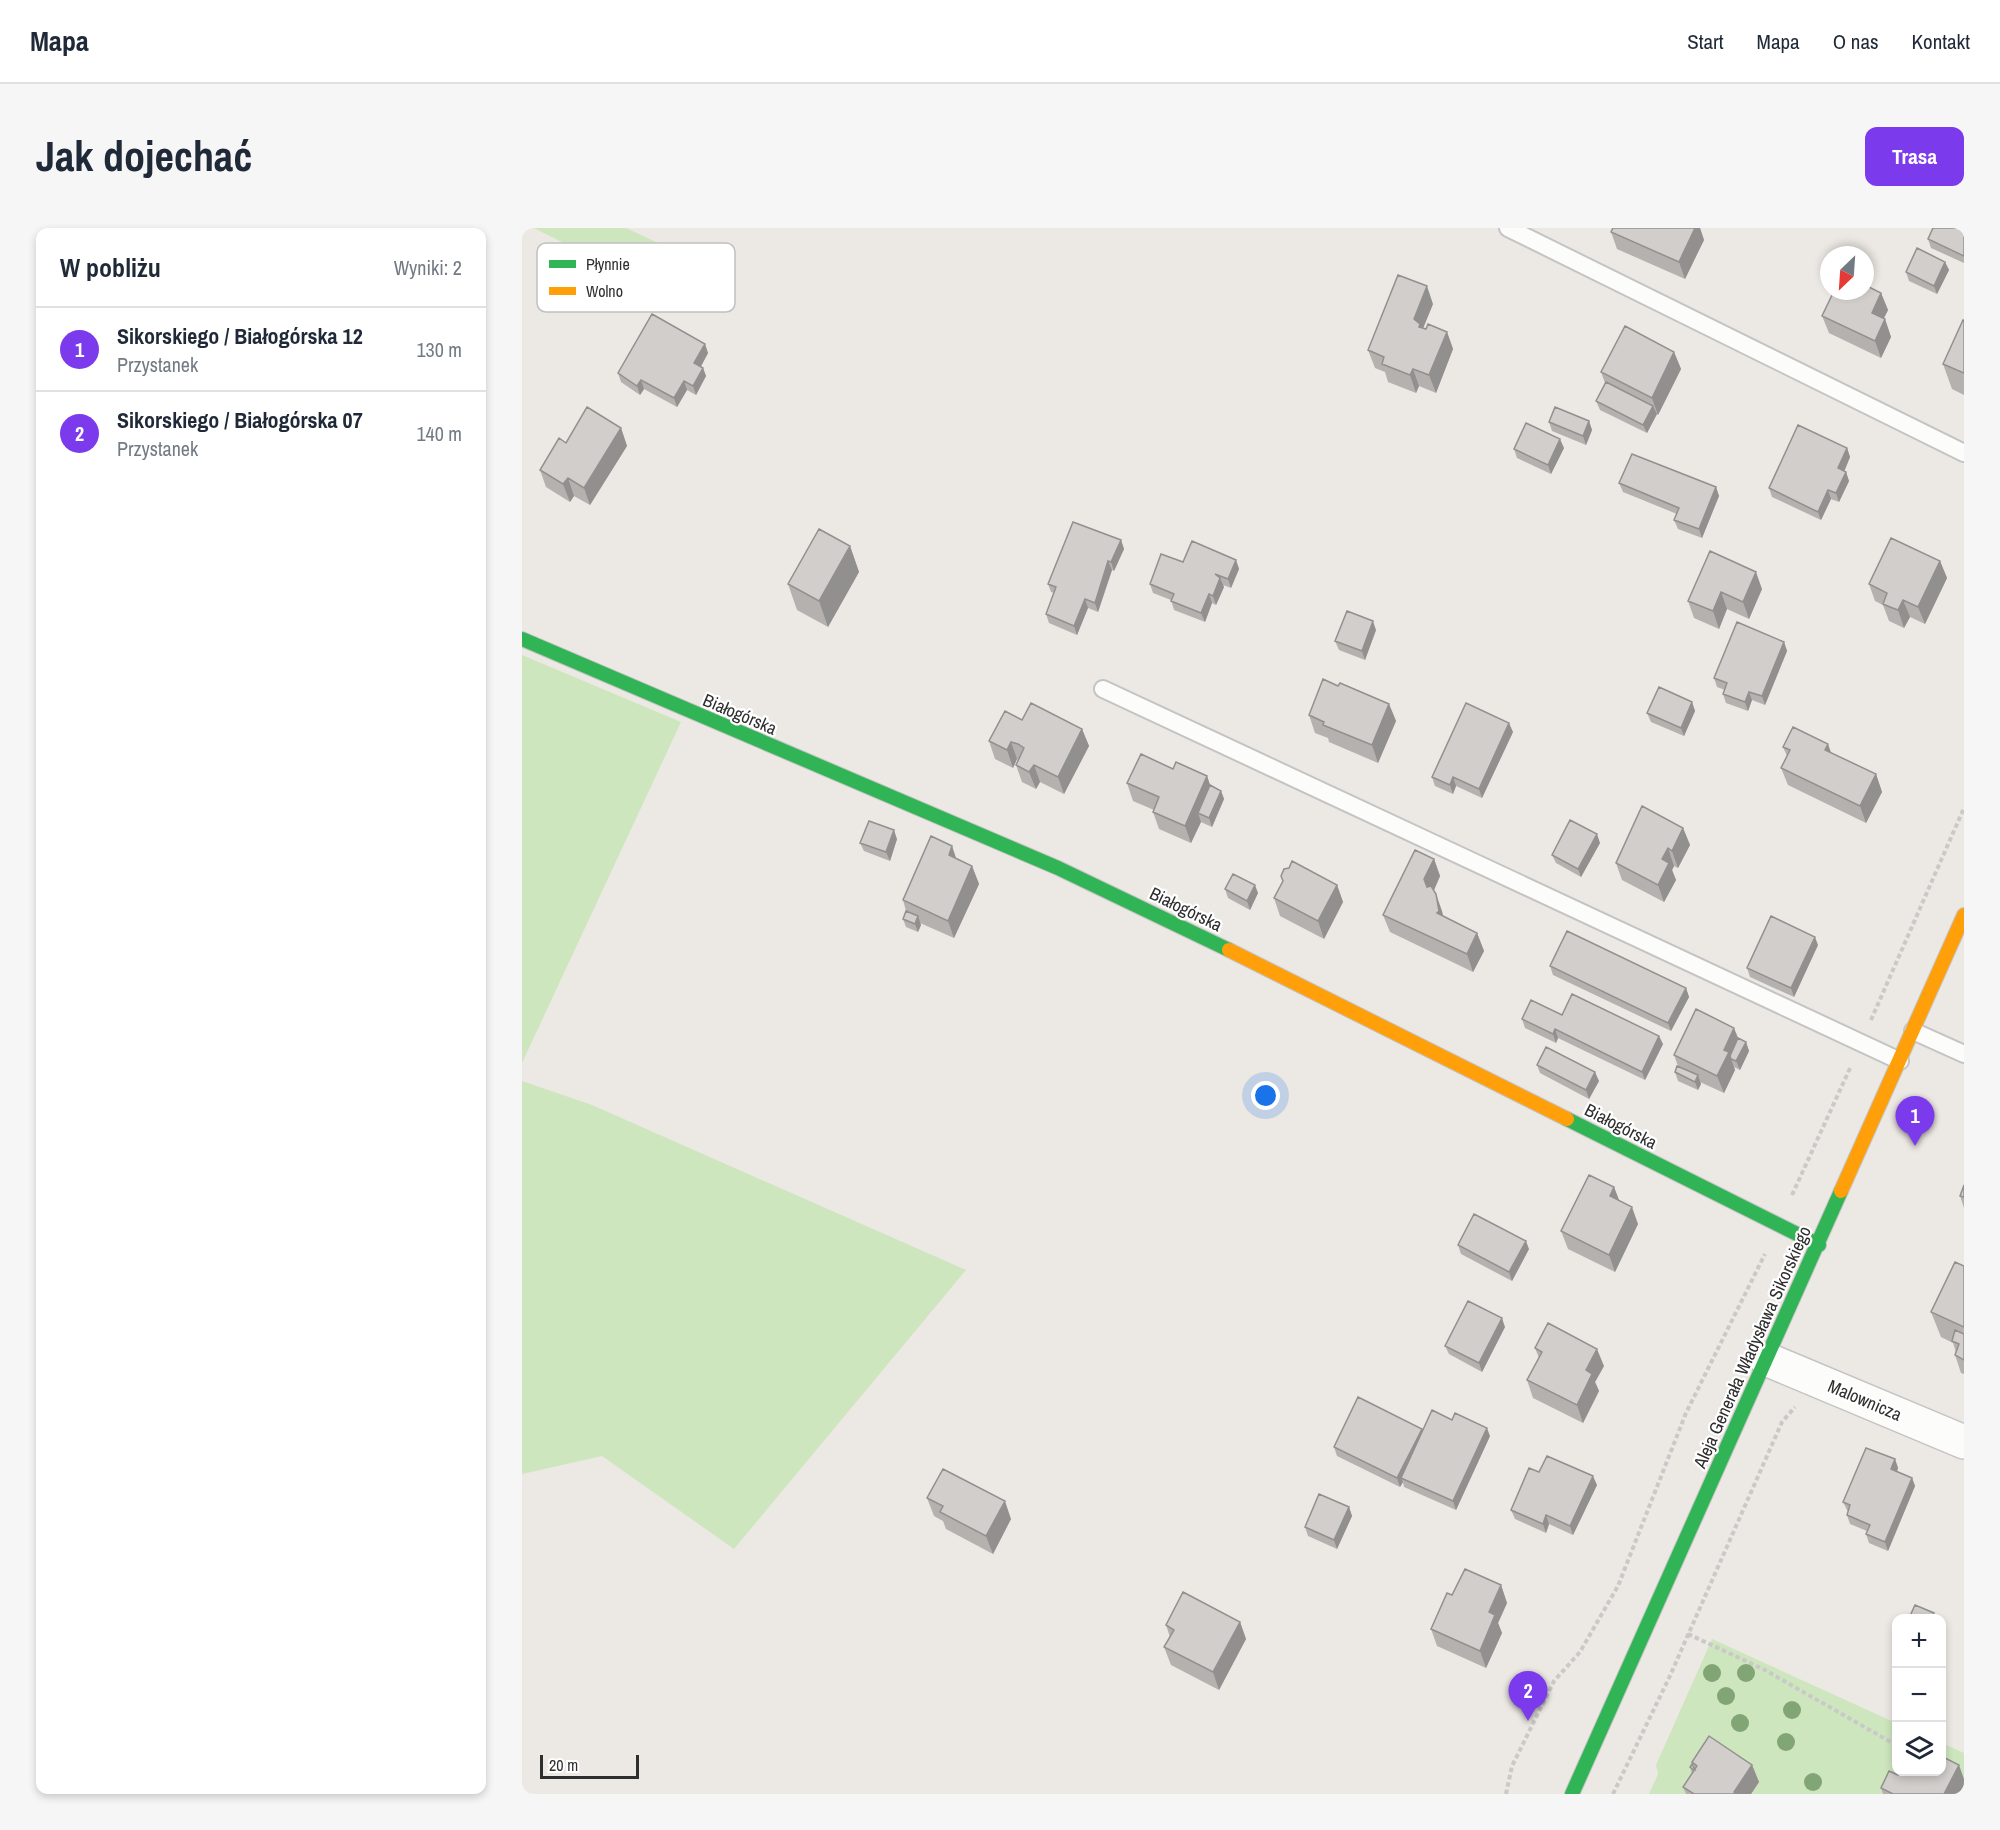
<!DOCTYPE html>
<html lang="pl">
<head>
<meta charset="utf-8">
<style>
  body { margin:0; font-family:"Archivo Narrow",sans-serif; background:#f6f6f7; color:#1f2937 }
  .controls { position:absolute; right:18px; bottom:18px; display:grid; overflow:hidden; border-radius:12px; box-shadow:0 3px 9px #0003 }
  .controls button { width:54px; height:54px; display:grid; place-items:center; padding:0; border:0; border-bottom:2px solid #e0e1e3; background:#fff; color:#1f2937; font:30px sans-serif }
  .compass { position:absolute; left:1298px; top:18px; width:54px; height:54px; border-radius:50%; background:#fff; box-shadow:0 3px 9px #0003; rotate:205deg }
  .scale { position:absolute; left:18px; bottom:15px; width:99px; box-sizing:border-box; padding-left:6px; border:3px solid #2e2e2e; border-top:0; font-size:16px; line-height:21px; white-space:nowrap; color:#2e2e2e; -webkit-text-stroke:4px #fff; paint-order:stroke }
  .you { position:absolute; left:744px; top:868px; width:21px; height:21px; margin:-15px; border:4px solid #fff; border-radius:50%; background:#1a73e8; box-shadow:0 0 0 9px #1a73e833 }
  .badge { display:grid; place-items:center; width:39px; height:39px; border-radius:50%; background:#7c3aed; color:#fff; font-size:20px; font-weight:700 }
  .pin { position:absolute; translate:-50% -50px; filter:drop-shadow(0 2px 3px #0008) }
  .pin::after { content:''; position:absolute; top:32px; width:21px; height:18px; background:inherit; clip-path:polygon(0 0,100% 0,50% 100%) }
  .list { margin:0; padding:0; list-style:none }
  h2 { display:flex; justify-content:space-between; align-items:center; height:78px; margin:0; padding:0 24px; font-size:26px }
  h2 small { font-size:20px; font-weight:400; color:#747a83 }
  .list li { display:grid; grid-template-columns:39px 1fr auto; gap:18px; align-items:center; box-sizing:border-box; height:84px; padding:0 24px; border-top:2px solid #e0e1e3 }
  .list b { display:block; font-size:22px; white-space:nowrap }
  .list p { margin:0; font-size:20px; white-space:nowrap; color:#747a83 }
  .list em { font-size:20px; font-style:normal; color:#747a83 }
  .icon { flex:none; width:33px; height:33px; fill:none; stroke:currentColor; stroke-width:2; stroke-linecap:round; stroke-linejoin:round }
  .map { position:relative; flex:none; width:1442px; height:1566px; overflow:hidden; border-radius:12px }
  header { display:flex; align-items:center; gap:36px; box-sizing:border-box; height:84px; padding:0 30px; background:#fff; border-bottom:2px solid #e0e1e3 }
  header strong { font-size:28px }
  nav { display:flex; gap:33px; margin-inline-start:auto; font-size:21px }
  .intro { display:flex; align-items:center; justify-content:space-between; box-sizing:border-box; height:144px; padding:0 36px }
  h1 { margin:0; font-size:42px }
  .button { padding:15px 27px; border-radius:12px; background:#7c3aed; color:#fff; font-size:21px; font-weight:700 }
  main { display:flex; gap:36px; padding:0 36px }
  aside { flex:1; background:#fff; border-radius:12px; box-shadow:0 3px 9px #0003 }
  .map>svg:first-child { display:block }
</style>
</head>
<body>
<header>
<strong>Mapa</strong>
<nav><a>Start</a><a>Mapa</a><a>O nas</a><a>Kontakt</a></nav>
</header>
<div class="intro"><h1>Jak dojechać</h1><a class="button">Trasa</a></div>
<main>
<aside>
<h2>W pobliżu<small>Wyniki: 2</small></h2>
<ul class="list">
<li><span class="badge">1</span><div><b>Sikorskiego / Białogórska 12</b><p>Przystanek</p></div><em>130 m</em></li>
<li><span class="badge">2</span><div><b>Sikorskiego / Białogórska 07</b><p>Przystanek</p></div><em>140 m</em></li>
</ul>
</aside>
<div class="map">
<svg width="1442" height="1566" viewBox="0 0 1442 1566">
  <rect width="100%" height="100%" fill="#ece8e4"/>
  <path fill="#cee6be" d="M12 0H104L136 15 123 56Z
    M0 427 159 494 0 835Z
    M0 853 70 877 444 1042 212 1321 80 1228 0 1246Z
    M1190 1411 1374 1495V1544H1420V1515L1442 1525V1566H1127L1136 1546 1134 1537Z"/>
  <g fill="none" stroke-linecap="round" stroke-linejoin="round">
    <defs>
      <path id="lane" d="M986 0 1442 225
        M581 461 1378 833
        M1391 803 1442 826"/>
      <path id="street" d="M1244 1131 1442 1214"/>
      <path id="fast" d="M0 411 536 640 707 722
        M1045 891 1297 1017
        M1050 1566 1319 963"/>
      <path id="slow" d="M707 722 1045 891
        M1319 963 1442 687"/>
    </defs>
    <use href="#lane" stroke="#c5c4c5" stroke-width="20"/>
    <use href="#street" stroke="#c5c4c5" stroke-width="36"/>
    <use href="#fast" stroke="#c5c4c5" stroke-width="16"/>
    <use href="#slow" stroke="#c5c4c5" stroke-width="16"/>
    <path stroke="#c9c9c8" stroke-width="4" stroke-dasharray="4.5 3" stroke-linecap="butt" d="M1349 792 1442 580
      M1270 967 1329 838
      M1166 1406 1241 1441 1374 1517
      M984 1566 990 1538 1032 1453 1058 1424 1096 1358 1164 1185 1243 1026
      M1091 1566 1147 1450 1260 1194 1273 1179"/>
    <use href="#lane" stroke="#fcfcfb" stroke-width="16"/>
    <use href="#street" stroke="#fcfcfb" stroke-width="33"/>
    <use href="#fast" stroke="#30b455" stroke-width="14"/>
    <use href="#slow" stroke="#ff9f0a" stroke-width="14"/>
  </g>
  <g fill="#82a575">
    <circle cx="1190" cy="1445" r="9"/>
    <circle cx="1224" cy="1445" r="9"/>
    <circle cx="1204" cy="1468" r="9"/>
    <circle cx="1270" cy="1482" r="9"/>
    <circle cx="1218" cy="1495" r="9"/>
    <circle cx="1264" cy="1514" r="9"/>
    <circle cx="1291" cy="1554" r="9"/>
  </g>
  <path fill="#b4b1af" d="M1091 0H1178L1182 12 1163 51 1095 21 1089 4Z
    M1442 0V35L1409 20 1406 11Z
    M1423 34 1427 42 1415 66 1387 53 1384 44Z
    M1359 65 1366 82 1362 90 1363 91 1369 109 1359 130 1307 105 1300 88Z
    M911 76 901 100 925 104 931 121 914 165 897 158 894 165 866 154 863 144 853 140 846 122Z
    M1442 92V167L1430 161 1421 136Z
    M183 116 186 125 179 138 181 140 184 148 174 167 165 162 155 179 122 161 118 167 99 154 96 145Z
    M1152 124 1159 141 1136 187 1135 186 1125 205 1078 182 1074 173 1083 155 1079 144Z
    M1067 193 1070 202 1064 217 1030 203 1027 194Z
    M99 200 105 218 68 277 52 268 48 274 24 259 18 242 44 215Z
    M1042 220 1029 246 995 230 992 221Z
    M1325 220 1328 229 1322 243 1324 244 1327 253 1317 274 1309 271 1299 292 1250 269 1247 260Z
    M1097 255 1194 259 1197 268 1180 310 1156 301 1152 292 1155 286 1101 264Z
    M599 312 602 321 592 343 590 342 576 384 566 380 555 407 527 395 524 386 532 365 529 364 526 356Z
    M328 318 337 344 306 399 275 382 266 356Z
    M1188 323 1240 361 1227 391 1205 381 1197 401 1172 390 1166 373Z
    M714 332 717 341 709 360 701 357 702 359 694 377 690 375 683 394 652 382 649 372 631 365 628 356 661 334Z
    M1418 333 1425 350 1403 396 1388 389 1382 400 1367 393 1361 377 1353 373 1347 356Z
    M854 402 843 432 817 422 813 413Z
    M1262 414 1265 423 1243 477 1230 472 1226 483 1204 475 1201 466 1203 462 1195 459 1192 450Z
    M816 458 867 476 874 493 856 535 807 514 806 510 793 505 787 487Z
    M1170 474 1173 483 1162 508 1129 494 1125 485Z
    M500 492 560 501 567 518 542 566 518 554 514 561 500 554 494 537 496 532 495 531 491 540 473 531 467 513Z
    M991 504 960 570 934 558 931 566 913 558 910 549Z
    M1261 519 1309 525 1354 546 1360 564 1344 595 1266 557 1259 540 1265 528Z
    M651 541 685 548 688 557 699 563 702 571 690 599 679 594 669 615 637 601 631 584 632 582 611 573 605 555Z
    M1161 600 1168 617 1156 640 1152 638 1150 642 1154 652 1142 674 1100 652 1094 635Z
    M375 611 368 633 342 623 338 615Z
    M1078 615 1059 649 1034 635 1030 627Z
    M430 618 434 631 450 638 457 656 432 710 398 695 399 697 396 704 384 699 381 691 384 683 381 672Z
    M912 631 918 648 912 662 921 688 955 705 962 723 951 744 868 704 861 687Z
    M815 657 821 674 802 711 758 688 752 670Z
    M703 661 736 665 728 682 706 670Z
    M1296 717 1272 769 1228 749 1225 740Z
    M1028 738 1164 760 1167 769 1149 803 1031 747Z
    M1040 787 1141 816 1123 852 1036 810 1034 815 1003 800 1000 791Z
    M1216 810 1224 814 1227 823 1218 842 1212 839 1213 842 1202 865 1178 854 1179 856 1176 862 1156 853 1153 844 1156 838 1152 827Z
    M1015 837 1077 853 1067 871 1018 845Z
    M1442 957V980L1438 968Z
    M1092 959 1097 973 1116 996 1093 1044 1046 1021 1039 1003Z
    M936 1017 1007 1021 990 1053 939 1026Z
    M1442 1038V1146L1439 1145 1433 1127 1434 1124 1431 1115 1419 1109 1409 1084Z
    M983 1099 960 1144 927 1126 923 1118Z
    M1013 1120 1082 1138 1073 1154 1077 1163 1061 1195 1011 1170 1005 1152 1017 1130Z
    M900 1201 901 1203 968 1208 934 1282 882 1259 881 1254 878 1259 815 1228 812 1219Z
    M1373 1231 1376 1240 1375 1244 1390 1250 1393 1258 1366 1323 1347 1315 1344 1306 1345 1303 1328 1296 1325 1287 1326 1283 1325 1282 1321 1274Z
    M1017 1244 1075 1257 1051 1307 1027 1296 1024 1305 993 1291 989 1282Z
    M405 1270 489 1291 471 1326 424 1301 421 1293 412 1288Z
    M827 1279 830 1288 815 1321 786 1308 783 1299Z
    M979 1357 985 1375 976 1395 980 1405 964 1440 915 1418 909 1401 930 1367Z
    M718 1394 724 1411 697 1462 649 1437 642 1419 648 1409 644 1397Z
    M1170 1534 1230 1537 1237 1554 1229 1566H1164L1161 1559 1170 1546 1168 1539 1170 1535Z
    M1376 1547 1442 1557 1437 1566H1361L1359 1560Z"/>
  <path fill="#92908e" d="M1173 0H1178L1182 12 1163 51 1157 34Z
    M1423 34 1427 42 1415 66 1412 58Z
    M905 58 911 76 900 103 892 91Z
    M1359 65 1366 82 1356 102 1350 85Z
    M1363 91 1369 109 1359 130 1353 113Z
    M925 104 931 121 914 165 907 147Z
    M183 116 186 125 176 144 172 135Z
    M1152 124 1159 141 1136 187 1130 170Z
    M181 140 184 148 174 167 171 158Z
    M891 141 897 158 894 165 888 147Z
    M119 152 122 161 118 167 115 158Z
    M162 153 165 162 155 179 152 170Z
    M1131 178 1135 186 1125 205 1121 197Z
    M1067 193 1070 202 1064 217 1061 208Z
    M99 200 105 218 68 277 62 260Z
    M1038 211 1042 220 1029 246 1026 237Z
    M1325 220 1328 229 1320 249 1316 240Z
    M1324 244 1327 253 1317 274 1314 265Z
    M46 250 52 268 48 274 41 256Z
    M1194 259 1197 268 1180 310 1177 301Z
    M1306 262 1309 271 1299 292 1296 284Z
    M599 312 602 321 592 343 589 334Z
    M328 318 337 344 306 399 297 373Z
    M714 332 717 341 709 360 706 351Z
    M586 333 590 342 576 384 573 375Z
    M1418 333 1425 350 1403 396 1396 379Z
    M1234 344 1240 361 1227 391 1221 374Z
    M698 350 702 359 694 377 691 368Z
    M1199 364 1205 381 1197 401 1191 383Z
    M687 366 690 375 683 394 679 385Z
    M563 371 566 380 555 407 552 398Z
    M1381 372 1388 389 1382 400 1376 382Z
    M851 393 854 402 843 432 840 423Z
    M1262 414 1265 423 1243 477 1240 468Z
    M1227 464 1230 472 1226 483 1223 474Z
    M1170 474 1173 483 1162 508 1159 500Z
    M867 476 874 493 856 535 850 517Z
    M987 495 991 504 960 570 957 561Z
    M560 501 567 518 542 566 536 549Z
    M489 514 495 531 491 540 485 522Z
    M1306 516 1312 533 1303 522Z
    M512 537 518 554 514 561 507 544Z
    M1354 546 1360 564 1344 595 1338 578Z
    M685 548 691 566 676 585 679 594 669 615 663 598Z
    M931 549 934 558 931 566 928 557Z
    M699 563 702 571 690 599 687 590Z
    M1161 600 1168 617 1156 640 1150 623Z
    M372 602 375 611 368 633 364 624Z
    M1075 606 1078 615 1059 649 1056 641Z
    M430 618 436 636 427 627Z
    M1146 620 1152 638 1150 642 1154 652 1142 674 1136 657 1140 631Z
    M912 631 918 648 909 669 902 651Z
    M450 638 457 656 432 710 426 693Z
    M733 657 736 665 728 682 725 673Z
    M815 657 821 674 802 711 796 693Z
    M914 666 920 683 924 700 915 685Z
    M396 688 399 697 396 704 393 696Z
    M955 705 962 723 951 744 945 726Z
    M1293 709 1296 717 1272 769 1269 760Z
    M1164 760 1167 769 1149 803 1146 795Z
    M1212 800 1219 817 1209 831 1213 842 1202 865 1195 848 1202 822Z
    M1033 801 1036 810 1034 815 1031 806Z
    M1137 808 1141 816 1123 852 1120 844Z
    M1224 814 1227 823 1218 842 1214 833Z
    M1073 844 1077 853 1067 871 1064 862Z
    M1176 847 1179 856 1176 862 1173 854Z
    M1092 959 1099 977 1088 968Z
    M1110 979 1116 996 1093 1044 1087 1027Z
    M1004 1013 1007 1021 990 1053 987 1044Z
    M980 1090 983 1099 960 1144 957 1135Z
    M1075 1121 1082 1138 1073 1154 1077 1163 1061 1195 1055 1177 1064 1142Z
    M965 1200 968 1208 934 1282 931 1273Z
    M900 1201 903 1210 879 1250 881 1254 878 1259 875 1250Z
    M1373 1231 1376 1240 1372 1250 1369 1241Z
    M1071 1248 1075 1257 1051 1307 1048 1298Z
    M1390 1250 1393 1258 1366 1323 1363 1314Z
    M483 1273 489 1291 471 1326 464 1308Z
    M827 1279 830 1288 815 1321 812 1312Z
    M1024 1287 1027 1296 1024 1305 1021 1296Z
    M979 1357 985 1375 976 1395 980 1405 964 1440 958 1423 967 1384Z
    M718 1394 724 1411 697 1462 691 1444Z
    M1230 1537 1237 1554 1229 1566H1213L1212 1564Z
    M1437 1537 1442 1551V1557L1437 1566H1422Z"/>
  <path fill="#d1cecb" stroke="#92908e" stroke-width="1.5" d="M1091 0H1173L1157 34 1089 4Z
    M1411 0H1442V28L1406 11Z
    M1395 20 1423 34 1412 58 1384 44Z
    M876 47 905 58 892 91 898 96 897 99 904 101 906 96 925 104 907 147 891 141 888 147 860 136 862 129 846 122Z
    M1343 57 1359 65 1350 85 1363 91 1353 113 1300 88 1312 63H1343Z
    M130 86 183 116 172 135 181 140 171 158 162 153 152 170 119 152 115 158 96 145Z
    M1441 92H1442V145L1421 136Z
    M1103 98 1152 124 1130 170 1079 144Z
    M1084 154 1131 178 1121 197 1074 173Z
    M65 179 99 200 62 260 46 250 41 256 18 242 37 210 44 215Z
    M1033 179 1067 193 1061 208 1027 194Z
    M1004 195 1038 211 1026 237 992 221Z
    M1276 197 1325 220 1316 240 1324 244 1314 265 1306 262 1296 284 1247 260Z
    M1110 226 1194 259 1177 301 1152 292 1157 280 1097 255Z
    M551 294 599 312 589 334 586 333 573 375 563 371 552 398 524 386 534 359 526 356Z
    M297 301 328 318 297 373 266 356Z
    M1369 310 1418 333 1396 379 1381 372 1376 382 1368 379 1361 376 1365 365 1347 356Z
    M670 313 714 332 706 351 693 346 698 350 691 368 687 366 679 385 649 373 652 366 628 356 639 326 661 334Z
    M1188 323 1234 344 1221 374 1199 364 1191 383 1166 373Z
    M825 383 851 393 840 423 813 413Z
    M1215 394 1262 414 1240 468 1227 464 1223 474 1201 466 1205 455 1192 450Z
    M801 451 816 458 818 455 867 476 850 517 801 497 802 494 787 487Z
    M1137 459 1170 474 1159 500 1125 485Z
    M509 475 560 501 536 549 512 537 507 544 494 537 502 520 496 516 489 514 485 522 467 513 483 483 500 492Z
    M944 475 987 495 957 561 931 549 928 557 910 549Z
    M1271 499 1306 516 1303 522 1354 546 1338 578 1259 540 1268 522 1261 519Z
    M619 526 651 541 654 534 685 548 663 598 631 584 637 569 605 555Z
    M688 557 699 563 687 590 676 585Z
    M1120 578 1161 600 1150 623 1146 620 1140 631 1147 635 1136 657 1094 635Z
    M1048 592 1075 606 1056 641 1030 627Z
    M347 593 372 602 364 624 338 615Z
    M409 608 430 618 427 627 450 638 426 693 381 672Z
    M893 622 912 631 902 651 905 659 909 658 914 666 917 683 915 685 955 705 945 726 861 687Z
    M770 633 815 657 796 693 752 670 761 653 759 648 762 641 767 640Z
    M711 646 733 657 725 673 703 661Z
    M384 683 396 688 393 696 381 691Z
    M1249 688 1293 709 1269 760 1225 740Z
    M1045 703 1164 760 1146 795 1028 738Z
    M1050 766 1137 808 1120 844 1033 801 1031 806 1000 791 1009 772 1040 787Z
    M1174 781 1212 800 1202 822 1207 824 1195 848 1152 827Z
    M1216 810 1224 814 1214 833 1209 831 1208 828Z
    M1024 819 1073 844 1064 862 1015 837Z
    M1155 838 1176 847 1173 854 1153 844Z
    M1067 947 1092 959 1088 968 1110 979 1087 1027 1039 1003Z
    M1442 957V969L1438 968Z
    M952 986 1004 1013 987 1044 936 1017Z
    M1433 1034 1442 1038V1099L1409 1084Z
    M946 1073 980 1090 957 1135 923 1118Z
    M1026 1095 1075 1121 1064 1142 1070 1146 1055 1177 1005 1152 1020 1124 1013 1120Z
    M1433 1102 1442 1106V1132L1433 1127 1437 1116 1430 1113Z
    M836 1169 900 1201 875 1250 812 1219Z
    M910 1182 930 1192 933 1185 965 1200 931 1273 879 1250Z
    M1344 1220 1373 1231 1369 1241 1390 1250 1363 1314 1344 1306 1348 1297 1325 1287 1328 1277 1321 1274Z
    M1025 1228 1071 1248 1048 1298 1024 1287 1021 1296 989 1282 1007 1240 1017 1244Z
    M421 1241 483 1273 464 1308 418 1284 421 1278 405 1270Z
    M797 1266 827 1279 812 1312 783 1299Z
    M943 1341 979 1357 967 1384 973 1387 958 1423 909 1401 925 1365 930 1367Z
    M661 1364 718 1394 691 1444 642 1419 652 1402 644 1397Z
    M1393 1377 1412 1385 1410 1390H1387Z
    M1187 1508 1230 1537 1212 1564 1215 1566H1172L1161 1559 1175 1538 1170 1534Z
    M1419 1528 1437 1537 1422 1566H1371L1359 1560 1367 1543 1376 1547 1378 1544H1419Z
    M1170 1536 1173 1542H1172L1168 1539Z"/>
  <g text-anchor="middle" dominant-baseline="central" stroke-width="4.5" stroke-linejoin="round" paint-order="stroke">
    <g font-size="18" fill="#2e2e2e" stroke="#fff">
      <text transform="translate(218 486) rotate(23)">Białogórska</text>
      <text transform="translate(664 681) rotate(26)">Białogórska</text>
      <text transform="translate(1099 898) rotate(27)">Białogórska</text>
      <text transform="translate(1230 1119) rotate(-66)">Aleja Generała Władysława Sikorskiego</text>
      <text transform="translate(1343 1172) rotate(23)">Malownicza</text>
    </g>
  </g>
  <rect x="15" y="15" width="198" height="69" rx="9" fill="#fff" stroke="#c0c0c0" stroke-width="1.5"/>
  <rect x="27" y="32" width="27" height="8" fill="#30b455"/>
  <rect x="27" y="59" width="27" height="8" fill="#ff9f0a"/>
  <g font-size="16" fill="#2e2e2e">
    <text x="64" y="42">Płynnie</text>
    <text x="64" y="69">Wolno</text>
  </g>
</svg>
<div class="controls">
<button>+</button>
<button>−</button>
<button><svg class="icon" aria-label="layers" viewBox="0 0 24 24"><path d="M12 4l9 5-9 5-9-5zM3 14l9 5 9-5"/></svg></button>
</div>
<svg class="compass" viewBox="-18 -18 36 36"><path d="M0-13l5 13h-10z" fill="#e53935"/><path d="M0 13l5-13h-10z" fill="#747a83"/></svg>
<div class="scale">20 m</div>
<div class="you"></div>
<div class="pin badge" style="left:1393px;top:918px">1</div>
<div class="pin badge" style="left:1006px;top:1493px">2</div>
</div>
</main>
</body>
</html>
